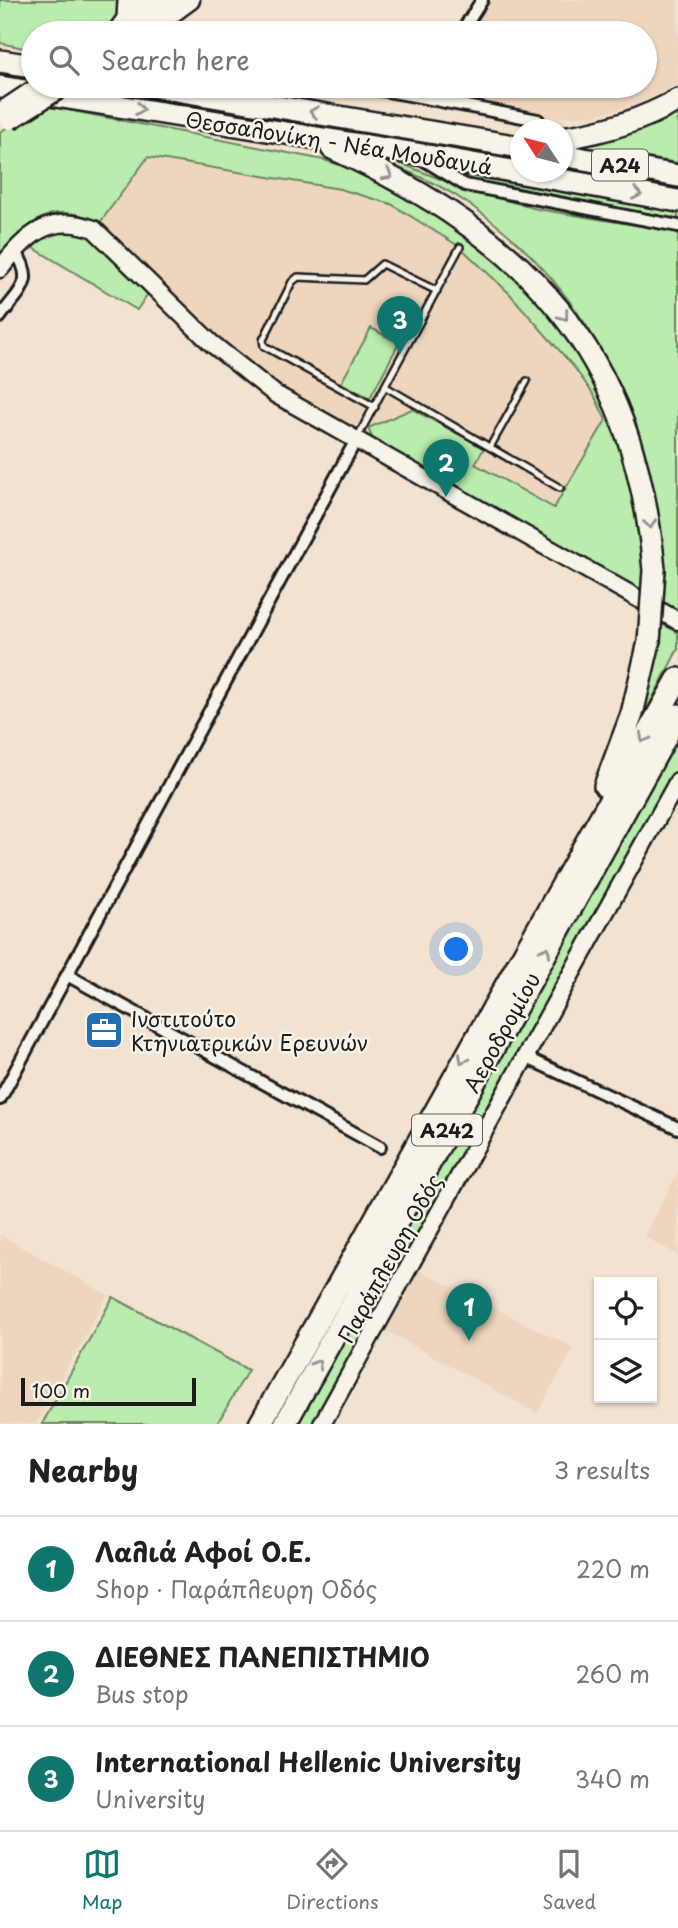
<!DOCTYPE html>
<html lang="en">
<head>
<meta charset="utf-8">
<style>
  body { margin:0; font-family:"Playpen Sans",sans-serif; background:#f6f6f6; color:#202124 }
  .controls { position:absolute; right:21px; bottom:21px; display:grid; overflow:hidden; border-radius:0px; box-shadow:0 2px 5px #0004 }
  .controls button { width:63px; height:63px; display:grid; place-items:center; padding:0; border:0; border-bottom:2px solid #e0e0e0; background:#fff; color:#202124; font:35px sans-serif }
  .compass { position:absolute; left:510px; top:119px; width:63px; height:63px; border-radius:50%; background:#fff; box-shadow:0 2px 5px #0004; rotate:306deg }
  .scale { position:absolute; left:21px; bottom:18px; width:175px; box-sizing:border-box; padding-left:7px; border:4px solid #1c1c1c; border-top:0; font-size:19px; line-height:24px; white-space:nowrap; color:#1c1c1c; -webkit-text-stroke:5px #f7f3e8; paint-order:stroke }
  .you { position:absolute; left:457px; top:950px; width:24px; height:24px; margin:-18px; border:5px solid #fff; border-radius:50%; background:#1a73e8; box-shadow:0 0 0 10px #1a73e833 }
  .badge { display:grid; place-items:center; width:46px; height:46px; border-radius:50%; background:#0f766e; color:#fff; font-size:23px; font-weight:700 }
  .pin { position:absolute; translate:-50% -58px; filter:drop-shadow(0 2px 4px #0008) }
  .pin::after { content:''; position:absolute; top:37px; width:24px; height:21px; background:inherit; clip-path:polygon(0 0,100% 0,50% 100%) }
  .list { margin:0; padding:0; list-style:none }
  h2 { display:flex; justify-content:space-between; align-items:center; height:91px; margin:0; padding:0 28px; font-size:30px }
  h2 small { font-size:23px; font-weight:400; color:#757577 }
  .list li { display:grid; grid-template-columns:46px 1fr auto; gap:21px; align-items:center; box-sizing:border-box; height:105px; padding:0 28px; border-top:2px solid #e0e0e0 }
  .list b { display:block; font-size:26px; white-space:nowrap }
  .list p { margin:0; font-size:23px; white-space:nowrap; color:#757577 }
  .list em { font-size:23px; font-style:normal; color:#757577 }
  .icon { flex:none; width:38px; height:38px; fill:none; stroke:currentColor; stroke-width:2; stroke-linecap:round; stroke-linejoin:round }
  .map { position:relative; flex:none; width:678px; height:1424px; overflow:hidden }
  .search { position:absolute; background:#fff; box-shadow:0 2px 5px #0004; left:21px; right:21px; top:21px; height:77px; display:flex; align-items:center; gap:18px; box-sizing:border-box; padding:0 24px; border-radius:38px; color:#757577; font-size:26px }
  .sheet { height:406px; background:#fff }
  nav { display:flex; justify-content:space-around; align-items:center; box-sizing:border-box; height:98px; border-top:2px solid #e0e0e0; background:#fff; font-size:19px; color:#757577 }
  nav a { display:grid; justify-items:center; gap:4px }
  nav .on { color:#0f766e }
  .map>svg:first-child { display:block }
</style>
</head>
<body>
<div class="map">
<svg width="678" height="1424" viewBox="0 0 678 1424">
  <rect width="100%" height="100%" fill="#f2e2cf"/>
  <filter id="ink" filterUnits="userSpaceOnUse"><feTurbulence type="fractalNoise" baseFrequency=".0143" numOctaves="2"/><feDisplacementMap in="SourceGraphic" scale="14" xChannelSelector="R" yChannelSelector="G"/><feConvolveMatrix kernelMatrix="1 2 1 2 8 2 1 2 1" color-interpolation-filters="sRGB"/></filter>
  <g filter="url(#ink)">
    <path fill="#eed6be" d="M488 0H678V84L634 106 584 117 549 116 428 89 431 86H645V33H466Z
      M148 157 340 189 391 204 465 251 509 293 594 395 606 420 630 562 372 438 303 401 269 380 221 342 99 224Z
      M678 1172V1255L644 1236Z
      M0 1235 108 1295 36 1424 0 1423Z
      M418 1270 574 1348 537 1413 385 1330Z"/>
    <path fill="#b9ecad" stroke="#6a8464" stroke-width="2" d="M0 0H119C125 43 61 33 33 33V50L0 43Z
      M42 105 324 160 370 175 472 231 575 340 627 448 647 599 375 445 368 428 412 409 484 448 475 464 554 508 606 420 594 395 573 366 509 293 460 247 391 204 340 189 148 157 99 224C54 197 30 222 0 255V132Z
      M678 108V163L563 144Z
      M387 158 463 188 537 209 678 232V611L660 601C661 576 662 551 659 526 645 397 569 267 458 197 436 183 410 172 386 163Z
      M441 167 678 211V219L460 178Z
      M57 231 88 234 149 292 137 310 27 244Z
      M371 328 399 343 370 398 341 383Z
      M660 623 678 633V649L630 742Z
      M678 738V768L455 1165 315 1424H293L625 820Z
      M113 1297 248 1370 217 1424H42Z"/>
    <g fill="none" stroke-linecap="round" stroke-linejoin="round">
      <defs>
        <path id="lane" d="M386 387 560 488
          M375 407 264 346 263 340 292 282 298 277 364 280 382 264 437 291
          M357 438 460 247
          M490 447 527 381"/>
        <path id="street" d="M461 33 482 0
          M359 86 420 97
          M427 86 420 97 538 120
          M424 160 465 185 678 226
          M0 317C21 288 36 283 15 250
          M67 975 380 1147
          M523 1056 678 1128
          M0 1099 356 440"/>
        <path id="secondary" d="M0 269C26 236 49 212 94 229L211 343 275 394 678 621
          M322 1424 678 781"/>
        <path id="primary" d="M140 19 166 0
          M145 33 190 0"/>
        <path id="highway" d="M147 0V14
          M118 33 128 19 129 1
          M0 61 33 66
          M152 86 520 147
          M0 87 417 154 678 201
          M562 138C604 132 641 121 678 100
          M332 148C527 237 635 350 654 570
          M562 155 678 176
          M605 786 632 714 649 642
          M260 1424 678 679
          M285 1424 678 715"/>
      </defs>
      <use href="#lane" stroke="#1c1c1c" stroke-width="10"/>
      <use href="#street" stroke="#1c1c1c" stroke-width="16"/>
      <use href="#secondary" stroke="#1c1c1c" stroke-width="21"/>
      <use href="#primary" stroke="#1c1c1c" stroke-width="23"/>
      <use href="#highway" stroke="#1c1c1c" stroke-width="26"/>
      <use href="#lane" stroke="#f7f3e8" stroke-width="5"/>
      <use href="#street" stroke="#f7f3e8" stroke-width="10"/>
      <use href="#secondary" stroke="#f7f3e8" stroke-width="16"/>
      <use href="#primary" stroke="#f7f3e8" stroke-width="18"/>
      <use href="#highway" stroke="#f7f3e8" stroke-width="21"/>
      <defs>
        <path id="primary-bridge" d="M4 110 40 86
          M10 120 64 86"/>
        <path id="highway-bridge" d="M649 642 654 570"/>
      </defs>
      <use href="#primary-bridge" stroke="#1c1c1c" stroke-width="23" stroke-linecap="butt"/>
      <use href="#highway-bridge" stroke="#1c1c1c" stroke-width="26" stroke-linecap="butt"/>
      <use href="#primary-bridge" stroke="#f7f3e8" stroke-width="18"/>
      <use href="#highway-bridge" stroke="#f7f3e8" stroke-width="21"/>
    </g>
    <defs><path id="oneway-chevron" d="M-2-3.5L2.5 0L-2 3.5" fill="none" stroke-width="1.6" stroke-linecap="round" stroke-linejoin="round" transform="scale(1.75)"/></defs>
    <g stroke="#94928c">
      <use href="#oneway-chevron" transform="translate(140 109) rotate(9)"/>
      <use href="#oneway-chevron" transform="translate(314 112) rotate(-171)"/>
      <use href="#oneway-chevron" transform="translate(388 175) rotate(28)"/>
      <use href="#oneway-chevron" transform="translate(637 194) rotate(11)"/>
      <use href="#oneway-chevron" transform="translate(564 316) rotate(53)"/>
      <use href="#oneway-chevron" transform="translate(650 524) rotate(82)"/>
      <use href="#oneway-chevron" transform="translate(644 738) rotate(120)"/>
      <use href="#oneway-chevron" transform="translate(546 951) rotate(-61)"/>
      <use href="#oneway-chevron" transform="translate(463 1059) rotate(119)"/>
      <use href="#oneway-chevron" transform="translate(317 1364) rotate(-61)"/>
    </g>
  </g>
  <defs>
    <symbol id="office-square" viewBox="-11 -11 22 22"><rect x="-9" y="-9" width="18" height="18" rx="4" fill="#1f6fb2" stroke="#f7f3e8"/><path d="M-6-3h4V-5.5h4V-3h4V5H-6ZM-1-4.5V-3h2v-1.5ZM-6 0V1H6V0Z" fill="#fff"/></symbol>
  </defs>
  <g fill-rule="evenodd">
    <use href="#office-square" x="82" y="1008" width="44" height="44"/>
  </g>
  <g text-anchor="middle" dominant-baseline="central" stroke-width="5" stroke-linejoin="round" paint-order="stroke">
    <g fill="#f7f3e8" stroke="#5e5c59" stroke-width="2">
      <rect x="592" y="149.5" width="56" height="31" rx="5"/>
      <rect x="412" y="1114.5" width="70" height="31" rx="5"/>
    </g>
    <g font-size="19" font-weight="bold" fill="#1c1c1c">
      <text x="620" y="165">Α24</text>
      <text x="447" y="1130">Α242</text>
    </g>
    <g font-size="21" fill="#1c1c1c" stroke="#f7f3e8">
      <text transform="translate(339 142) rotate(9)">Θεσσαλονίκη - Νέα Μουδανιά</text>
      <text transform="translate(501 1032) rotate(-61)">Αεροδρομίου</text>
      <text transform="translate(389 1258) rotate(-61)">Παράπλευρη Οδός</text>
    </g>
    <g font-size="21" fill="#1c1c1c" stroke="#f7f3e8" text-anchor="start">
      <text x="131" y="1018">Ινστιτούτο<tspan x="131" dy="24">Κτηνιατρικών Ερευνών</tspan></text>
    </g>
  </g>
</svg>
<div class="controls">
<button><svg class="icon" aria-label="locate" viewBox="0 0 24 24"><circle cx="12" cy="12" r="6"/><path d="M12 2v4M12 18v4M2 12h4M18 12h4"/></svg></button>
<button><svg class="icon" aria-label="layers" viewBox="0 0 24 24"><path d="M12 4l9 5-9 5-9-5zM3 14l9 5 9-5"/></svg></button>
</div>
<svg class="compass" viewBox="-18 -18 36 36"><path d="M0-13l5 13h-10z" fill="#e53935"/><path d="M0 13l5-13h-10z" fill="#757577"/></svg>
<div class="scale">100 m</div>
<div class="you"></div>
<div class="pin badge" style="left:469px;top:1341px">1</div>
<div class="pin badge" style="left:446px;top:497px">2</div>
<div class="pin badge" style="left:400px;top:354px">3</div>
<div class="search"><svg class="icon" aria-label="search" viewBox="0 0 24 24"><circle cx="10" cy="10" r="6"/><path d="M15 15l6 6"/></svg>Search here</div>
</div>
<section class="sheet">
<h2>Nearby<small>3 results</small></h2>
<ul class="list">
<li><span class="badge">1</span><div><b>Λαλιά Αφοί Ο.Ε.</b><p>Shop · Παράπλευρη Οδός</p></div><em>220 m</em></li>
<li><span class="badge">2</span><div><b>ΔΙΕΘΝΕΣ ΠΑΝΕΠΙΣΤΗΜΙΟ</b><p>Bus stop</p></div><em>260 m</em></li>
<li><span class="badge">3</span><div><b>International Hellenic University</b><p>University</p></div><em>340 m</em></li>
</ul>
</section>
<nav>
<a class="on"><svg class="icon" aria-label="map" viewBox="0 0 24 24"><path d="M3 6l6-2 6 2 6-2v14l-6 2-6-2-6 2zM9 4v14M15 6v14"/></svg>Map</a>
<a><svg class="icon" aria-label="directions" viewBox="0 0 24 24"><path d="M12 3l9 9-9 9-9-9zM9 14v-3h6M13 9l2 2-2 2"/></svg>Directions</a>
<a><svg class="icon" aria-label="saved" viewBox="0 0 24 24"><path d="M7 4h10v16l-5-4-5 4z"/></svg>Saved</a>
</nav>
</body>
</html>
